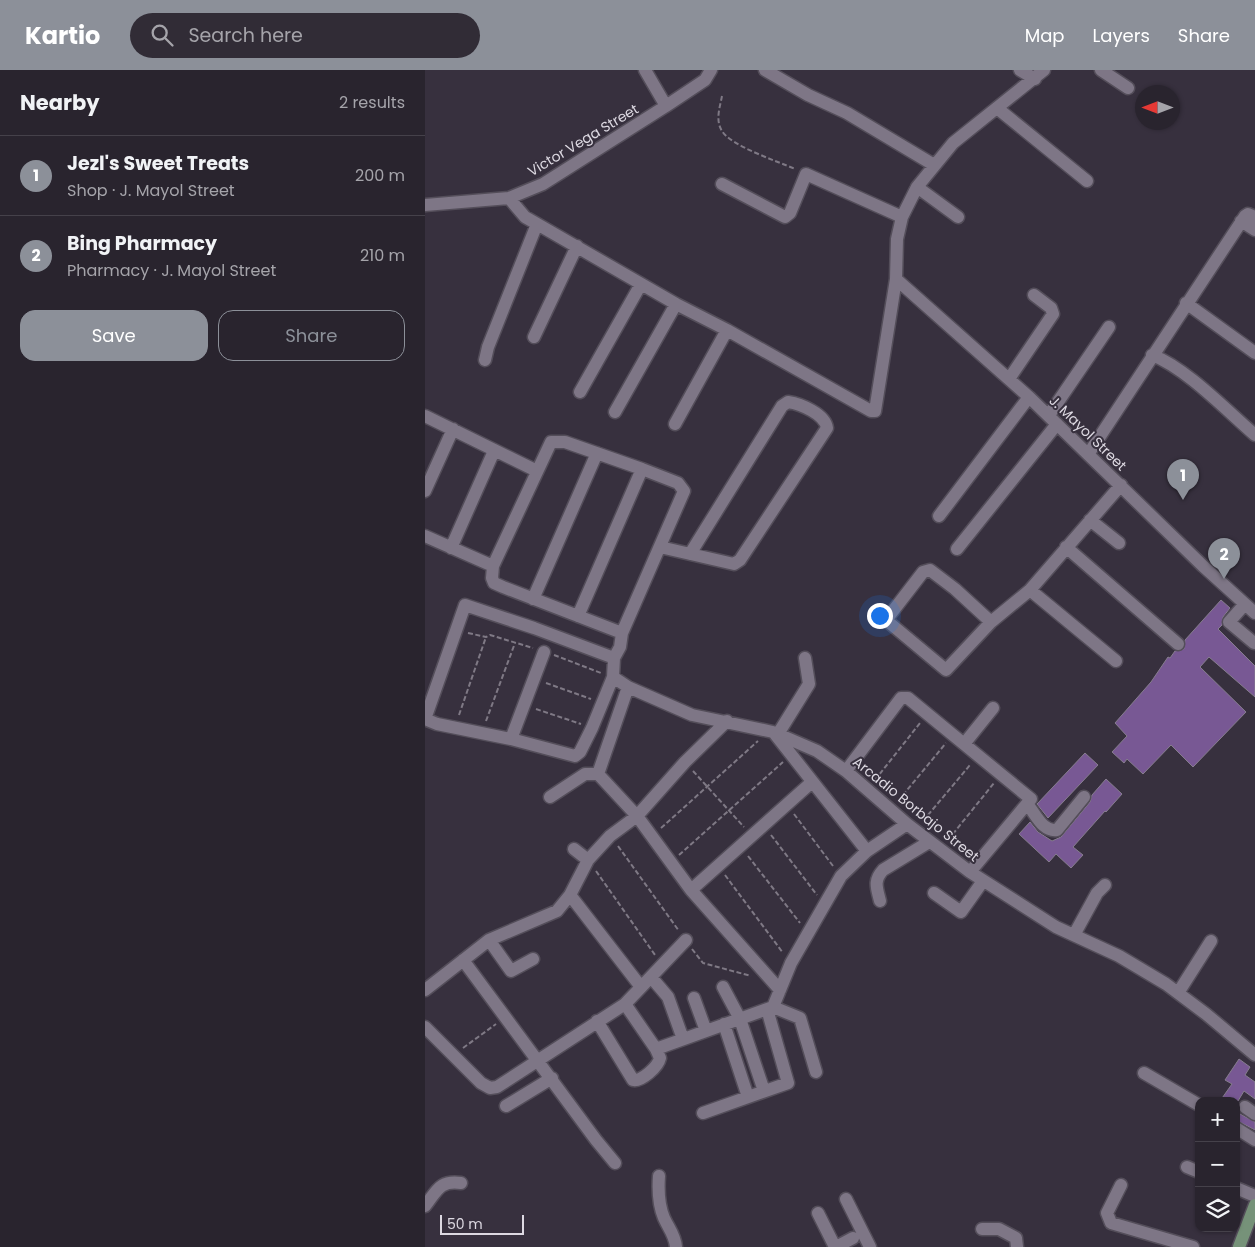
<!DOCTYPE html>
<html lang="en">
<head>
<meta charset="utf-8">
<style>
  body { margin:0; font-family:Poppins,sans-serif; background:#312c36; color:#f1f3f6 }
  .controls { position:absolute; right:15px; bottom:15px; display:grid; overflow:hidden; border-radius:10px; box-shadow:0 1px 4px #0004 }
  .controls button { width:45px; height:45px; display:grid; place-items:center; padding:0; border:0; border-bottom:1px solid #45414a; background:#29242e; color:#f1f3f6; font:25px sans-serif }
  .compass { position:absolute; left:710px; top:15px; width:45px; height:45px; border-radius:50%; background:#29242e; box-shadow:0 1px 4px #0004; rotate:270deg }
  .scale { position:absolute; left:15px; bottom:12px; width:84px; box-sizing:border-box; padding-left:5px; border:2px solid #ddd9e2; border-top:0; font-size:14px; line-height:18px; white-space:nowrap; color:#ddd9e2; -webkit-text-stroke:4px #37303e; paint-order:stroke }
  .you { position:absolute; left:454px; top:545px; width:18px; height:18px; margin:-12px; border:4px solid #fff; border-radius:50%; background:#1a73e8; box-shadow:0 0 0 8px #1a73e833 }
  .badge { display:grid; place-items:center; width:32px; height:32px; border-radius:50%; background:#8c9099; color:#fff; font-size:16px; font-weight:700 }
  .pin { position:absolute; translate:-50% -41px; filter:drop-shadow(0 1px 2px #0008) }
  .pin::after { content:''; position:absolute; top:26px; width:18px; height:15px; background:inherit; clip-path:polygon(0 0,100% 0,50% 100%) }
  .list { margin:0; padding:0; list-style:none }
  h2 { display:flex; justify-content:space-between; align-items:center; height:65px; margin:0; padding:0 20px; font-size:21px }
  h2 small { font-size:16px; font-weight:400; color:#a5a4aa }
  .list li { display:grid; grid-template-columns:32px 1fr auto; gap:15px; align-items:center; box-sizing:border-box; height:80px; padding:0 20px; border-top:1px solid #45414a }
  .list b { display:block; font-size:19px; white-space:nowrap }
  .list p { margin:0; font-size:16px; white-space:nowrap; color:#a5a4aa }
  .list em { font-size:16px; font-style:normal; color:#a5a4aa }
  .actions { display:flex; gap:10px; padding:15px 20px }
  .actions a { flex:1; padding:11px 0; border:1px solid #8c9099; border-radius:15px; text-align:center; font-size:18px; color:#8c9099 }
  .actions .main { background:#8c9099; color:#fff }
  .icon { flex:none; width:28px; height:28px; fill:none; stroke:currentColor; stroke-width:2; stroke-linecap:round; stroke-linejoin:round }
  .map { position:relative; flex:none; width:830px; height:1177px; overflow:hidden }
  header { display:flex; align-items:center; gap:30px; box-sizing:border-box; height:70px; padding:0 25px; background:#8c9099; color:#fff }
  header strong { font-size:24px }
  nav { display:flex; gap:28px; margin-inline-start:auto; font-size:18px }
  .search { width:350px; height:45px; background:#312c36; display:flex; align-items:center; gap:12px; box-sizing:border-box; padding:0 18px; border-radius:28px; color:#a5a4aa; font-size:19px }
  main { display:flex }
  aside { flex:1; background:#29242e }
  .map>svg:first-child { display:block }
</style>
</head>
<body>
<header>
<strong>Kartio</strong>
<div class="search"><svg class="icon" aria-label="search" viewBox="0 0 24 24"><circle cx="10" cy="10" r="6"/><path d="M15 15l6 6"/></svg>Search here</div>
<nav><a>Map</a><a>Layers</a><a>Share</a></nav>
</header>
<main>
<aside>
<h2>Nearby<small>2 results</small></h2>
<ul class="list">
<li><span class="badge">1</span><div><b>Jezl's Sweet Treats</b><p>Shop · J. Mayol Street</p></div><em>200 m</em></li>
<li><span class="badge">2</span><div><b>Bing Pharmacy</b><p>Pharmacy · J. Mayol Street</p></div><em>210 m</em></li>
</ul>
<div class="actions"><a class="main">Save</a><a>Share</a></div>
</aside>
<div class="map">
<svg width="830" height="1177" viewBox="0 0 830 1177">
  <rect width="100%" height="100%" fill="#37303e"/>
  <path fill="#785894" stroke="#867d8e" d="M796 530 805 538 798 547 797 555 793 559 830 596V627L784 587 775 597 821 642 768 697 746 675 718 704 702 689 699 693 687 682 702 666 690 653 726 612 743 587 745 588 750 581 759 579 760 570Z
    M660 683 673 695 623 748 612 734Z
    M681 709 697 724 681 742 680 741 648 777 658 785 646 798 631 784 624 792 594 764 605 752 613 762 627 771 636 767 665 732 667 725Z
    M814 989 825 997 820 1005 830 1012V1029L819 1021 813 1031H795L807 1014 800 1010Z
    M811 1037 815 1044 830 1052V1060L811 1050Z"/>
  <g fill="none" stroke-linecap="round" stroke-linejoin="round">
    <defs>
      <path id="minor" d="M220 0 241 36
        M340 0 383 25 422 43 509 95
        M595 0 610 9
        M676 0 703 18
        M572 38 662 111
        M297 114 360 147 365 143 381 104 477 147
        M492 117 533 147
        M84 128 100 147 251 234 302 260 446 341H450L471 209 472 169 477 147 492 117 528 73 619 0
        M0 135 84 128 118 114 241 36 280 10 286 0
        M816 151 830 160
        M471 209 604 327 778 496 830 543
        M761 233 830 283
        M109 267 152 176
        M727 285C761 298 801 340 830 365
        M60 290 63 277 112 154
        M584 309 628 244 626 238 609 225
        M155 322 216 214
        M190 342 251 234
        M624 345 684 257
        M0 346 112 401
        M250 354 302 260
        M664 383 820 146 823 144 830 147
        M0 421 28 359
        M514 446 604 327
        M665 450 694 473
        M0 466 68 496
        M235 477 309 494 315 490 402 358C400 344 376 334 363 332L357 336 265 484
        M641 477 753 574
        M26 478 69 381
        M532 479 632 354
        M605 520 691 591
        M108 529 172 383
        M820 534 804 552 829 573 830 572
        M153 546 217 399
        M566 552 530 519 505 500 498 502 461 550 521 600 566 552 605 520 696 415
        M189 588 109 558 40 535 0 649 12 654 86 669 150 686 155 682 167 658 188 607 189 588 195 577 197 563 259 421 253 413 217 399 140 372H126L68 496 67 508 69 513 78 517 197 563
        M188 607 203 617 267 645 348 662 392 681 421 701 482 754 545 802 631 857 694 886 741 914 781 944 830 985
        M350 664 442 781
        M353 664 384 614 380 588
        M86 669 119 582
        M539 674 568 638
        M421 701 476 628H483L606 729 545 802
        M173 704 203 617
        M125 727 160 704H173L212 746 266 820 355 920
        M602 734C611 744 617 762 632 760L659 727
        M149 779 163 790
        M266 820 387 712
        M509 823 536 842 558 811
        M145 825 216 917
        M455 831C452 818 448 811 458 800L504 772
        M649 865 672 823 680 815
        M64 870 86 901 108 889
        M38 890 171 1070 190 1093
        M226 907 243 927 258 969
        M298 917 315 949 339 1021
        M0 920 64 870 132 841 145 825 163 790 185 766 212 746 260 692 302 651
        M753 923 786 871
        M269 928 281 961
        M200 934 231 979 348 937 366 893 416 806 442 781 482 754
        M348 937 375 948 391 1002
        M172 951 208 1010C216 1012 233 997 235 988L231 979
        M299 954 323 1027
        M0 957 56 1013 65 1018 72 1017 200 934 261 870
        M719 1003 774 1035
        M81 1036 127 1008
        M820 1037 830 1044
        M278 1043 363 1013 342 939
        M811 1058 830 1070
        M762 1097 774 1102
        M234 1106C233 1120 233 1134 239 1148 244 1159 250 1165 251 1177
        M696 1115 682 1143 686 1153 768 1177
        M811 1118 830 1126
        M421 1129 445 1177
        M0 1136C12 1121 14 1110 36 1113
        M393 1143 410 1177
        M557 1159H574L591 1168 592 1177
        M411 1177 428 1168"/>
      <path id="major" d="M814 1177 830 1135"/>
    </defs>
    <use href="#minor" stroke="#544e5a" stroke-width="15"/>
    <use href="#major" stroke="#544e5a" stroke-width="15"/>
    <path stroke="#7f7985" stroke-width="2" stroke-dasharray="5 2.5" stroke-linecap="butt" d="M297 26C295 37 290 50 297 61 306 76 352 91 370 99
      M43 563 61 567 65 565 108 578
      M129 585 176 603
      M121 613 166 629
      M111 639 156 654
      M34 645 61 567
      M61 651 90 573
      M268 701 319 757
      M450 710 495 653
      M473 731 521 673
      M369 744 408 796
      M498 751 545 695
      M236 758 333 671
      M346 765 392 825
      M523 770 569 713
      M193 776 254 861
      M254 785 358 692
      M323 786 375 853
      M171 801 230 885
      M300 805 358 883
      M267 879 278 893 326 906
      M38 978 71 954"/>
    <use href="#minor" stroke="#7e7686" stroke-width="12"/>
    <use href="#major" stroke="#769279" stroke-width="12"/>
  </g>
  <g text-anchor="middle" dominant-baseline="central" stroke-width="4" stroke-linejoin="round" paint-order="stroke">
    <g font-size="14" fill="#ddd9e2" stroke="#37303e">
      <text transform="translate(158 70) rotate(-31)">Victor Vega Street</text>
      <text transform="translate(663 363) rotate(44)">J. Mayol Street</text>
      <text transform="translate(491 739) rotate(39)">Arcadio Borbajo Street</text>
    </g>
  </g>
</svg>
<div class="controls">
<button>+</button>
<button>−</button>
<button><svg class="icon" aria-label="layers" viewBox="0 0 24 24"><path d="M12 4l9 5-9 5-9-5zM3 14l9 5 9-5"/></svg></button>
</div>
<svg class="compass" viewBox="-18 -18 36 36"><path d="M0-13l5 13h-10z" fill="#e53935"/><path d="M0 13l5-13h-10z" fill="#a5a4aa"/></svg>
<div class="scale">50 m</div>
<div class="you"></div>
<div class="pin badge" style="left:758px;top:430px">1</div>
<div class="pin badge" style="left:799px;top:509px">2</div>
</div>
</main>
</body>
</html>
